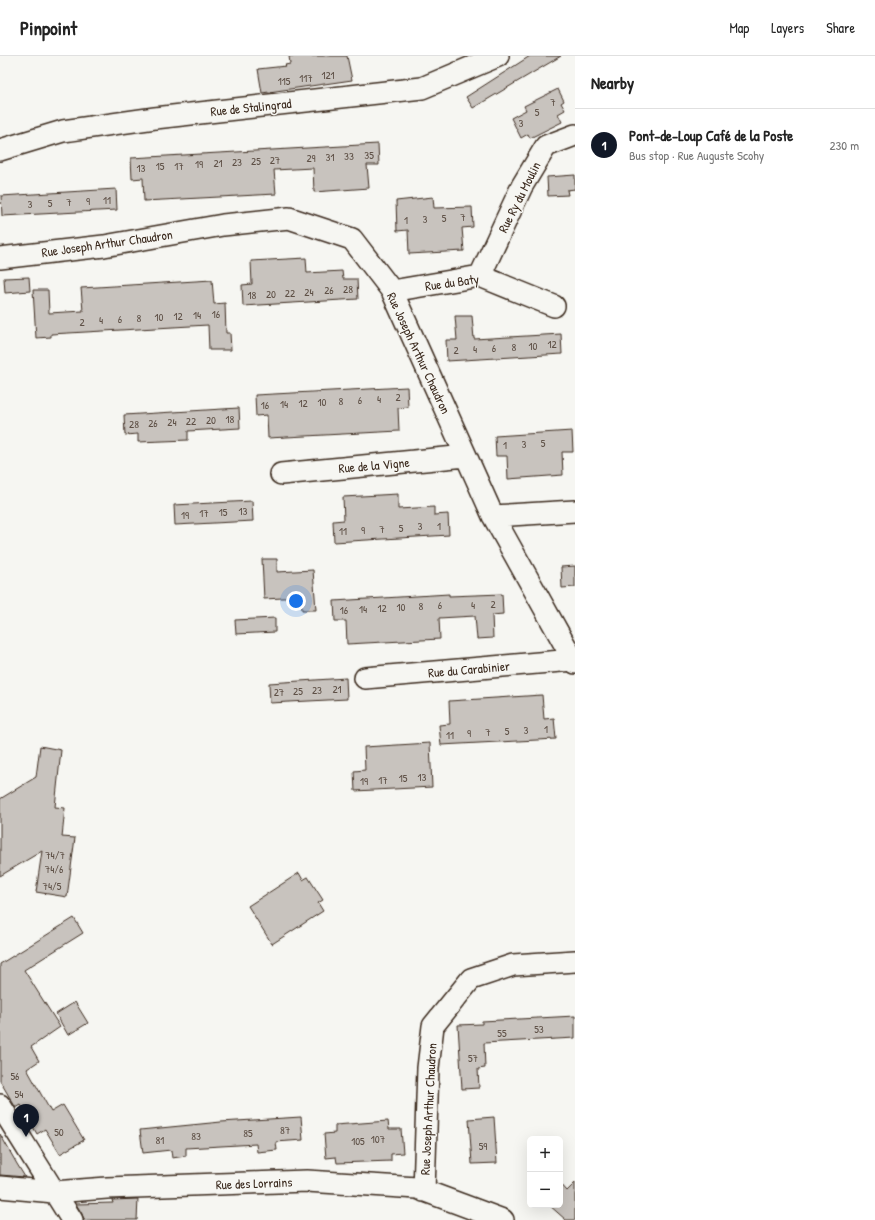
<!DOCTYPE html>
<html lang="en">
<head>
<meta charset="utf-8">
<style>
  body { margin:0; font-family:"Patrick Hand",sans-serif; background:#f6f6f6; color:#222 }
  .controls { position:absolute; right:12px; bottom:12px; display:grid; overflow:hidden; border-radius:6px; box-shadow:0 4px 16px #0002 }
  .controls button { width:36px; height:36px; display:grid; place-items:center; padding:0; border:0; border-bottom:1px solid #e0e0e0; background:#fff; color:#222; font:20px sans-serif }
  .you { position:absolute; left:296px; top:545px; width:14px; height:14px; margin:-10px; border:3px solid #fff; border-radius:50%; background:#1a73e8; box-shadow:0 0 0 6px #1a73e833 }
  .badge { display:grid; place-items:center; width:26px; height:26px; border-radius:50%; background:#111827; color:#fff; font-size:13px; font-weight:700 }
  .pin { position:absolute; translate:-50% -33px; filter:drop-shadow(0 1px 2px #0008) }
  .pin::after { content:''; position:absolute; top:21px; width:14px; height:12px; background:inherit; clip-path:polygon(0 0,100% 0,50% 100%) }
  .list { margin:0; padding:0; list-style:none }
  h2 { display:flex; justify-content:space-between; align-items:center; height:52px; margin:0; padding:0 16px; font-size:17px }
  h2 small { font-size:13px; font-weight:400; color:#767676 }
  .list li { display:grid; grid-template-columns:26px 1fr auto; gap:12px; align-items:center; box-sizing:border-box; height:72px; padding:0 16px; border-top:1px solid #e0e0e0 }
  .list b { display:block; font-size:15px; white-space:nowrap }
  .list p { margin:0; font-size:13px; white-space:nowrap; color:#767676 }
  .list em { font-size:13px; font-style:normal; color:#767676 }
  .map { position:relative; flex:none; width:575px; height:1164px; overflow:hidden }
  header { display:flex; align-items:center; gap:24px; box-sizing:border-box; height:56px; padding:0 20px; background:#fff; border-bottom:1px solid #e0e0e0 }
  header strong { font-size:19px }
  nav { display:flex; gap:22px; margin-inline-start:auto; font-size:14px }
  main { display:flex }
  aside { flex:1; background:#fff }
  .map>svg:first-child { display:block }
</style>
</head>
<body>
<header>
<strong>Pinpoint</strong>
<nav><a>Map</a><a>Layers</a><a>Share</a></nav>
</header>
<main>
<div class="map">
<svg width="575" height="1164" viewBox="0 0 575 1164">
  <rect width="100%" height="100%" fill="#f6f6f2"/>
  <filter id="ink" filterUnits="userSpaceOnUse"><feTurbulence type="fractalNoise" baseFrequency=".025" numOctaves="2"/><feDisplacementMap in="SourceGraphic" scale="8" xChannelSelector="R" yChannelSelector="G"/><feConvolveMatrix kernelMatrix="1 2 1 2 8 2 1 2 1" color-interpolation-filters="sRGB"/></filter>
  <g filter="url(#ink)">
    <path fill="#c8c3be" stroke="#3b2a1e" d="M289 0H347L352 24 262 37 258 13 286 10 285 9 290 8Z
      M530 0H561L473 52 466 41Z
      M558 33 564 45 561 47 565 54 558 58 562 66 530 82 528 78 521 82 511 62 526 54 524 50Z
      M378 88 379 109H367L369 132 314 136 313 112 274 114 276 138 144 145 143 122 132 123 131 102Z
      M575 119V133L567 134 568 139 548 140 547 121Z
      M116 133 117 154 2 160 1 140Z
      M433 141 434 152 472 151 473 171 462 172 464 195 409 198 408 174 397 175 396 145Z
      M306 202 307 217 342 215 343 223H357L358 243 243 250 242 229 252 228 251 205Z
      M29 221 30 235 5 237 4 222Z
      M212 224 214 248 225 247 226 277H230L231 294H209L208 269 51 278V281L36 282 33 234H48L49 257 83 255 81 232Z
      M455 260H472L474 283 561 278 562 298 447 305 446 284H457Z
      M407 331 408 351 398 352 399 375 268 382 267 359 256 360 255 339Z
      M239 352 240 372 188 375V384L138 386V378L125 379 124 359Z
      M572 375 573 396H562L563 419 508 423 507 400H496L495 380Z
      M398 438V453L434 451V459L448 458 449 479 334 486 333 465 344 464 343 441Z
      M252 445 253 465 175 469 174 449Z
      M262 503H277V516L313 514 316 554H302L301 541 264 543Z
      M575 510V531L562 532 561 511Z
      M449 538V540L502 538 503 558 492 559 493 582 477 583 475 560 439 562 440 583 347 588 346 565H335L334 545Z
      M275 562V576L236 578 235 564Z
      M346 622 347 643 270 647 269 627Z
      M542 639 544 663 554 662 556 683 441 689 439 669 450 668 449 645Z
      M430 687 432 731 355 735 354 715 365 714 364 691Z
      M40 690 61 694 55 751 65 752 62 781 75 782 67 841 36 836 42 795 0 820V743L36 721Z
      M299 817 303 824 308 821 323 844 318 847 323 855 272 888 248 850Z
      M74 862 83 877 24 914 60 971 31 991 39 1005 27 1013 51 1056 63 1049 84 1084 60 1098 45 1073 37 1078 21 1049 16 1052 0 1025V908Z
      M75 946 88 967 68 979 56 958Z
      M575 960V982L484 987 485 1012 478 1013 479 1032 462 1033 458 969 482 968V965Z
      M301 1061 303 1084 276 1086 277 1094 257 1096 256 1088 186 1092V1100L172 1102 171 1094 143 1097 140 1074 221 1066Z
      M494 1061 497 1107 472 1108 469 1063Z
      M388 1065 389 1073H401L403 1097 391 1098V1105L337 1107 336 1101 326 1102 324 1078 335 1077V1069Z
      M0 1078 17 1108 25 1121 0 1119Z
      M560 1127 567 1135 575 1127V1164H566L549 1149H560Z
      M138 1143 137 1164H84L82 1158 76 1148 113 1147 112 1144Z"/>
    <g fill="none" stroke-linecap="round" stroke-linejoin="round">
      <defs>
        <path id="minor" d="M0 94 63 75 155 62 422 32 498 0
          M0 202 104 190 223 169 289 162 352 183 392 235 493 460 575 607
          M480 220 522 130 546 90 575 79
          M392 235 480 220 554 250
          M281 418 466 400
          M493 460 575 455
          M365 622 573 604
          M0 1049 72 1164
          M0 1131 54 1136 107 1132 307 1125 417 1132 503 1164
          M424 1135 428 1012 433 970 471 923 513 909 575 905"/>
      </defs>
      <use href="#minor" stroke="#3b2a1e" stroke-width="24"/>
      <use href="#minor" stroke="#f6f6f2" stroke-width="21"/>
    </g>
  </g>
  <g text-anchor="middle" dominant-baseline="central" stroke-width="3" stroke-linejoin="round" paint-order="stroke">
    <g font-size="11" fill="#5e5046">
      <text x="328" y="19">121</text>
      <text x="306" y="22">117</text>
      <text x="284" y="25">115</text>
      <text x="553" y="46">7</text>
      <text x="537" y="56">5</text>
      <text x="521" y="67">3</text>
      <text x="369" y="99">35</text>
      <text x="349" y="100">33</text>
      <text x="330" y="101">31</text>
      <text x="311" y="102">29</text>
      <text x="275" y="104">27</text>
      <text x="256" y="105">25</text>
      <text x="237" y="106">23</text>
      <text x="218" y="107">21</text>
      <text x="199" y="108">19</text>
      <text x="160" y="110">15</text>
      <text x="179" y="110">17</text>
      <text x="141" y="112">13</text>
      <text x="107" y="144">11</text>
      <text x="88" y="145">9</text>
      <text x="69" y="146">7</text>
      <text x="50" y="147">5</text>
      <text x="30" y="148">3</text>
      <text x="463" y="161">7</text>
      <text x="444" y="162">5</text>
      <text x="425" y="163">3</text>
      <text x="406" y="164">1</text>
      <text x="348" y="233">28</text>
      <text x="329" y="234">26</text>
      <text x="309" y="236">24</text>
      <text x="290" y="237">22</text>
      <text x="271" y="238">20</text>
      <text x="252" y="239">18</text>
      <text x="216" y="258">16</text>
      <text x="197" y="259">14</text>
      <text x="178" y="260">12</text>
      <text x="159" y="261">10</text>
      <text x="139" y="262">8</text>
      <text x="120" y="263">6</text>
      <text x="101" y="264">4</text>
      <text x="82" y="266">2</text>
      <text x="552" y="288">12</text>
      <text x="533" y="290">10</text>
      <text x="514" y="291">8</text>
      <text x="494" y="292">6</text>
      <text x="475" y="293">4</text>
      <text x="456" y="294">2</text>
      <text x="398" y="341">2</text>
      <text x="379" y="343">4</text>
      <text x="360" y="344">6</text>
      <text x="341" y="345">8</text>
      <text x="322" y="346">10</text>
      <text x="303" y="347">12</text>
      <text x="284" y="348">14</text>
      <text x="265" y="349">16</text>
      <text x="230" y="363">18</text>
      <text x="211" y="364">20</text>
      <text x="191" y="365">22</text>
      <text x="172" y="366">24</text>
      <text x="153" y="367">26</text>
      <text x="134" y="368">28</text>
      <text x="543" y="387">5</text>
      <text x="524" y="388">3</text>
      <text x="505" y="389">1</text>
      <text x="243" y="455">13</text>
      <text x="223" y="456">15</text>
      <text x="204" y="457">17</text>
      <text x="185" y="459">19</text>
      <text x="420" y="470">3</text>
      <text x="439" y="470">1</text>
      <text x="401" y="472">5</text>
      <text x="382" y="473">7</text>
      <text x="363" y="474">9</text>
      <text x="343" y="475">11</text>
      <text x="493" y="548">2</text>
      <text x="440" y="549">6</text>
      <text x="473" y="549">4</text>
      <text x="421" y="550">8</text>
      <text x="401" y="551">10</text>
      <text x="382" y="552">12</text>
      <text x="363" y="553">14</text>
      <text x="344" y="554">16</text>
      <text x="337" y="633">21</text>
      <text x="317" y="634">23</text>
      <text x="298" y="635">25</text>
      <text x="279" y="636">27</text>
      <text x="546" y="673">1</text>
      <text x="526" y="674">3</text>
      <text x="507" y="675">5</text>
      <text x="488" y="676">7</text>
      <text x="469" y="677">9</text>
      <text x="450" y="679">11</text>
      <text x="422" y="721">13</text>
      <text x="403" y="722">15</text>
      <text x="383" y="724">17</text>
      <text x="364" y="725">19</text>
      <text x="55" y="799">74/7</text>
      <text x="54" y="813">74/6</text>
      <text x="52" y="830">74/5</text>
      <text x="539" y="973">53</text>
      <text x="502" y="977">55</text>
      <text x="473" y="1002">57</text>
      <text x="15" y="1020">56</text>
      <text x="19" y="1038">54</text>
      <text x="285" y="1074">87</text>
      <text x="59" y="1076">50</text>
      <text x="248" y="1077">85</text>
      <text x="196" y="1080">83</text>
      <text x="378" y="1083">107</text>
      <text x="160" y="1084">81</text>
      <text x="358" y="1085">105</text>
      <text x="483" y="1090">59</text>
    </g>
    <g font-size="13" fill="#3b2a1e" stroke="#f6f6f2">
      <text transform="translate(251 51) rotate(-6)">Rue de Stalingrad</text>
      <text transform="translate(519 141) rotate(-63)">Rue Ry du Moulin</text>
      <text transform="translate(107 187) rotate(-8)">Rue Joseph Arthur Chaudron</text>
      <text transform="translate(452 226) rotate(-8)">Rue du Baty</text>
      <text transform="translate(419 297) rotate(65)">Rue Joseph Arthur Chaudron</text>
      <text transform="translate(374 409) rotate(-5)">Rue de la Vigne</text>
      <text transform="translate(469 613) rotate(-5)">Rue du Carabinier</text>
      <text transform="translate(428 1053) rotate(-87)">Rue Joseph Arthur Chaudron</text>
      <text transform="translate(254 1127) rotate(-2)">Rue des Lorrains</text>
    </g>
  </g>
</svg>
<div class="controls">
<button>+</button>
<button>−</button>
</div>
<div class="you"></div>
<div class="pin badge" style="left:26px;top:1081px">1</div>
</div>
<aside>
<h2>Nearby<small></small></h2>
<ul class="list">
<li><span class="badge">1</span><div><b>Pont-de-Loup Café de la Poste</b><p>Bus stop · Rue Auguste Scohy</p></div><em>230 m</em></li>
</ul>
</aside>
</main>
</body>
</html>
